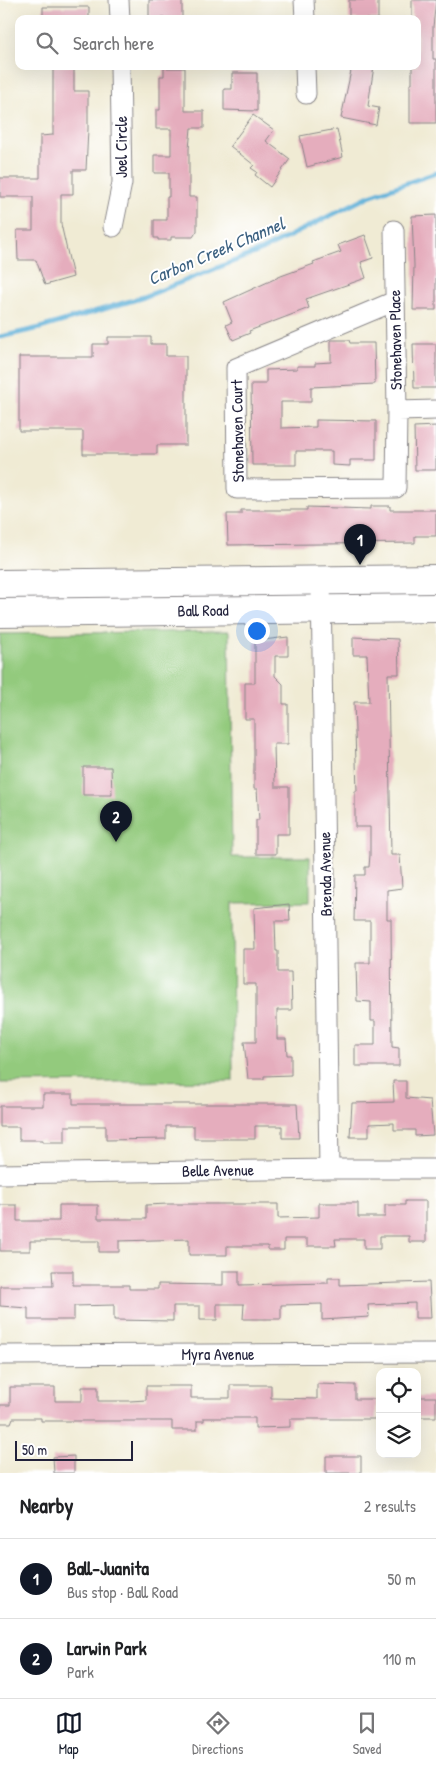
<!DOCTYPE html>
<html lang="en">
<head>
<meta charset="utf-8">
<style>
  body { margin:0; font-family:"Patrick Hand",sans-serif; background:#f2f2f2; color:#202124 }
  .controls { position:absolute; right:15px; bottom:15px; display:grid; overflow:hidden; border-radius:10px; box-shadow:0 5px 20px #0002 }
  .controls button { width:45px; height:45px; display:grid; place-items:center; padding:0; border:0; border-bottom:1px solid #e0e0e0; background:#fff; color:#202124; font:25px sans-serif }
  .scale { position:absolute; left:15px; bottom:12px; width:118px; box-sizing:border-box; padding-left:5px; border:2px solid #22223b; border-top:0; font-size:14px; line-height:18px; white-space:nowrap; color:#22223b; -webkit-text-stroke:4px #fff; paint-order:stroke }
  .you { position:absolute; left:256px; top:630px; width:18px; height:18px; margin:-12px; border:4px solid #fff; border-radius:50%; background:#1a73e8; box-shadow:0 0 0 8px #1a73e833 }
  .badge { display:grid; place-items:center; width:32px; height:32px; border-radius:50%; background:#111827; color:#fff; font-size:16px; font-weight:700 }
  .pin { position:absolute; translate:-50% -41px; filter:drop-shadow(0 1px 2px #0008) }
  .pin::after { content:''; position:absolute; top:26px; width:18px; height:15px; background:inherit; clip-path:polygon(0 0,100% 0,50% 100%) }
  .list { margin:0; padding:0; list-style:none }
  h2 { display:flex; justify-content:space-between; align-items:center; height:65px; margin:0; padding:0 20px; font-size:21px }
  h2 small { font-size:16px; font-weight:400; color:#757577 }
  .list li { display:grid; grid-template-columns:32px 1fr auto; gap:15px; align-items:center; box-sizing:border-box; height:80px; padding:0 20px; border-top:1px solid #e0e0e0 }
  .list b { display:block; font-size:19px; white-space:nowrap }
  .list p { margin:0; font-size:16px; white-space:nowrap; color:#757577 }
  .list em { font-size:16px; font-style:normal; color:#757577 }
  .icon { flex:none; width:28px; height:28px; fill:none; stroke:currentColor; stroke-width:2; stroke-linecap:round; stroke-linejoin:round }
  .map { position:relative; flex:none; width:436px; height:1473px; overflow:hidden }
  .search { position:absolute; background:#fff; box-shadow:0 5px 20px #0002; left:15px; right:15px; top:15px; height:55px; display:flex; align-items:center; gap:12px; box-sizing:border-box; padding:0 18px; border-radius:10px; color:#757577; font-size:19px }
  .sheet { height:225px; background:#fff }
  nav { display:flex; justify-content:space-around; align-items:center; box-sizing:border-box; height:70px; border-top:1px solid #e0e0e0; background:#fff; font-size:14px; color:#757577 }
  nav a { display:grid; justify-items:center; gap:2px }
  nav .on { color:#111827 }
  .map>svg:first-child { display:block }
</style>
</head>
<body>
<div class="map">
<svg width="436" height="1473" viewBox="0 0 436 1473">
  <rect width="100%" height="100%" fill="#fff"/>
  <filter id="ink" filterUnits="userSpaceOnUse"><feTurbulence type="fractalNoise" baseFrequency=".02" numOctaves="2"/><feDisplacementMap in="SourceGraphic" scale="10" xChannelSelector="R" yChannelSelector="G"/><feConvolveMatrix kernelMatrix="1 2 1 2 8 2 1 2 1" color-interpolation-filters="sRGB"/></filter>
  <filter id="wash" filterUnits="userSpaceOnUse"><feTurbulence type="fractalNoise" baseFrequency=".0096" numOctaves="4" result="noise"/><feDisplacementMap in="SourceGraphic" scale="20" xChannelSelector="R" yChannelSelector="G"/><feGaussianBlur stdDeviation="1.12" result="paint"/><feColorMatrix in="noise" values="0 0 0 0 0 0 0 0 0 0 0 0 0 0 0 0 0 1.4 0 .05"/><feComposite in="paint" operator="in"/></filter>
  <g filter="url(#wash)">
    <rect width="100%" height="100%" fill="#f0ebd4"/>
    <path fill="#93ca7d" stroke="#5a765c" d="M229 631 232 857H310V902L232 903 233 1081 0 1083V634Z"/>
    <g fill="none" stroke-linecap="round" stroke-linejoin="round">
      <path stroke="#5cafd7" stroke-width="5" d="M0 337 40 328 144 297 262 250 369 196 436 173"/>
    </g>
    <g id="blocks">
      <path fill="#e5adbd" d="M149 0H182V18H149Z
        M349 0H378V19H349Z
        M412 0H436L433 27V59H436V123H410V84H412V66H417V19H412Z
        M43 7H89V19H43Z
        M53 66H74V91H88V129L86 170H73V194H61V224L73 277 45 285 36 260H18L17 230H33V197H0V178H40V136L53 135Z
        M352 66H374L368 106 379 108 376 125 341 118Z
        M164 68H185V111H204V128H191L189 149V197H197V231L193 237H171V240H158V238H154V220H167V197H169V173H154V155H171V129H156V110H160V76H164Z
        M232 73H257V111L224 110V89H232Z
        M253 115 274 130 266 141 290 159 270 187 255 175 257 172 251 168 254 165 230 146Z
        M337 129 343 157 307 167 300 136Z
        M436 215V310H413L414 265 412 216Z
        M365 235 373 258 361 262 366 278 306 299 309 308 249 331 250 333 233 340 226 325 232 322 224 302 281 276 314 264 313 262 341 252 338 245Z
        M108 337H151V344H166V356H186V445H157V454H83V431H19V357H93V344H108Z
        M331 340H349L350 343H374L375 384 311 387V402H281V428L316 427V420L376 421V460H350V466L332 465V451H296V465H252L251 384H266V370L297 369V366H315V363L331 362Z
        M413 344H436V388H414Z
        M436 426V470H415L414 427Z
        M371 506H390V510H436V536H415V543L228 545 227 514H241V510H307V507L371 509Z
        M288 637V656H275V676L283 684V704H288V744H274L275 787H289V834H276V854H256V820H259L257 789H254V719H245V683H255V641Z
        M353 637 398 639 399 674H388L391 855H400L402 888 387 890V919H391L392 1047 399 1048V1066H355V1045H375V1021H371V1002L357 1001 356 963H370V921H354L355 875H365V867H369L370 855V827H355V791H357L354 702H369L367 655H353Z
        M83 767H111L112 795H83Z
        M289 904 290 921H275L276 951H278V972H291L292 1010H277V1039H286L287 1055H291V1075L264 1076V1079H248L244 1042H256V984H243V949H255L254 908Z
        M393 1081H406V1098L430 1100 433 1135 415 1136V1130H394V1123L369 1124V1137H350L352 1103 394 1102Z
        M43 1094H73V1104H297L299 1138H282V1126H255V1139H194V1126H166V1139L106 1140V1126H65V1142H43V1140H19V1127H0V1106H43Z
        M405 1201H426V1242H409V1236H380V1249H364V1239H335L336 1246H307V1239H284V1250H268V1246H227V1255H189V1239L119 1241V1252H99V1241H30V1251H0V1205H17V1221H59V1205H98V1219H146V1205L168 1204H278V1218L319 1217V1203H358V1217H385V1205H405Z
        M52 1271H73V1285H129V1289H158V1284L223 1285V1271H239V1285L328 1283V1278H340V1285L429 1282 431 1318H415V1303L368 1305 369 1317 322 1320V1304L281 1305V1319H243L244 1304H217V1320H200V1306H173V1321L114 1320V1305L74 1306V1320H28V1308L0 1306V1286H53Z
        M317 1384 355 1385V1399H376V1419H290V1427L255 1428V1418H204V1421H197V1430H172V1421H41V1418H13L11 1423H0V1405H10V1387H55V1401H82V1387H98V1401H130L146 1400V1386H191V1398H230V1385H271V1398L317 1399Z
        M417 1397H436V1417H417Z
        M74 1456V1473H54L53 1457Z
        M326 1456H361V1473H326Z"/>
    </g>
  </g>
  <g filter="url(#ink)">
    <use href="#blocks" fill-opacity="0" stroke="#898688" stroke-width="1"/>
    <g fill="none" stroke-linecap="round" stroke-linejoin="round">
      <defs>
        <path id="street" d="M119 0 120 19
          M304 0 305 19
          M305 66 306 94
          M113 227 122 183 120 66
          M394 230 397 411 436 410
          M395 301 236 368 237 489 396 488 397 411
          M321 580 329 1169
          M0 1174 329 1169H436
          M0 1355 436 1353"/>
        <path id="primary" d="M0 584 436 579
          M0 613 436 608"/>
      </defs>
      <use href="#street" stroke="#898688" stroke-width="21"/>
      <use href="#primary" stroke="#898688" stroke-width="30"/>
      <use href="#street" stroke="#fff" stroke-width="19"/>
      <use href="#primary" stroke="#fff" stroke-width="28"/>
    </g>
  </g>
  <g text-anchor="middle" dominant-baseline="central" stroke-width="4" stroke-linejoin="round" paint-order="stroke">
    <g font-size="16" fill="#22223b" stroke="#fff">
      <text transform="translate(121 147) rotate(-90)">Joel Circle</text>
      <text transform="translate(395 340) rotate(-91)">Stonehaven Place</text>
      <text transform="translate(237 431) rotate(-91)">Stonehaven Court</text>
      <text transform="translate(203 610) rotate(-1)">Ball Road</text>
      <text transform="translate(325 874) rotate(-91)">Brenda Avenue</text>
      <text transform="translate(218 1170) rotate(-1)">Belle Avenue</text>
      <text x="218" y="1354">Myra Avenue</text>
    </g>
    <g font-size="18" font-style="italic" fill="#3c6181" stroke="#fff">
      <text transform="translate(216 251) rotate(-23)">Carbon Creek Channel</text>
    </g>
  </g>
</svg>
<div class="controls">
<button><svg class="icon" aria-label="locate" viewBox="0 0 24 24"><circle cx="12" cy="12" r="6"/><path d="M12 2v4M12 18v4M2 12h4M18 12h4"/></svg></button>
<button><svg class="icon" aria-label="layers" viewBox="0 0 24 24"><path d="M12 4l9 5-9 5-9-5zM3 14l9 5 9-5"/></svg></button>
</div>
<div class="scale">50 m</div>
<div class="you"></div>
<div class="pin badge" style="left:360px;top:565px">1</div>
<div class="pin badge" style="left:116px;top:842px">2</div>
<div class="search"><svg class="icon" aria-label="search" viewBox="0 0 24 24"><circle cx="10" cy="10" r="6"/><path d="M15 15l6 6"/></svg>Search here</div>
</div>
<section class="sheet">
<h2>Nearby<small>2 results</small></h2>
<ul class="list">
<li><span class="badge">1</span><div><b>Ball-Juanita</b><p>Bus stop · Ball Road</p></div><em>50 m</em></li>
<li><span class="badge">2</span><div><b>Larwin Park</b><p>Park</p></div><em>110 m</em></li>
</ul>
</section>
<nav>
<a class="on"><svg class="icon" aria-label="map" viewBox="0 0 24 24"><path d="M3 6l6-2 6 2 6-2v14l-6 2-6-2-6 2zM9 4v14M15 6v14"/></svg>Map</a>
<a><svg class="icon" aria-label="directions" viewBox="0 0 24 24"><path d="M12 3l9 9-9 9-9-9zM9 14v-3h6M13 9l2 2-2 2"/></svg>Directions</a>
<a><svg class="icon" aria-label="saved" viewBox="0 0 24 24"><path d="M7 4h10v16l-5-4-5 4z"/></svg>Saved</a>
</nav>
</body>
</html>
